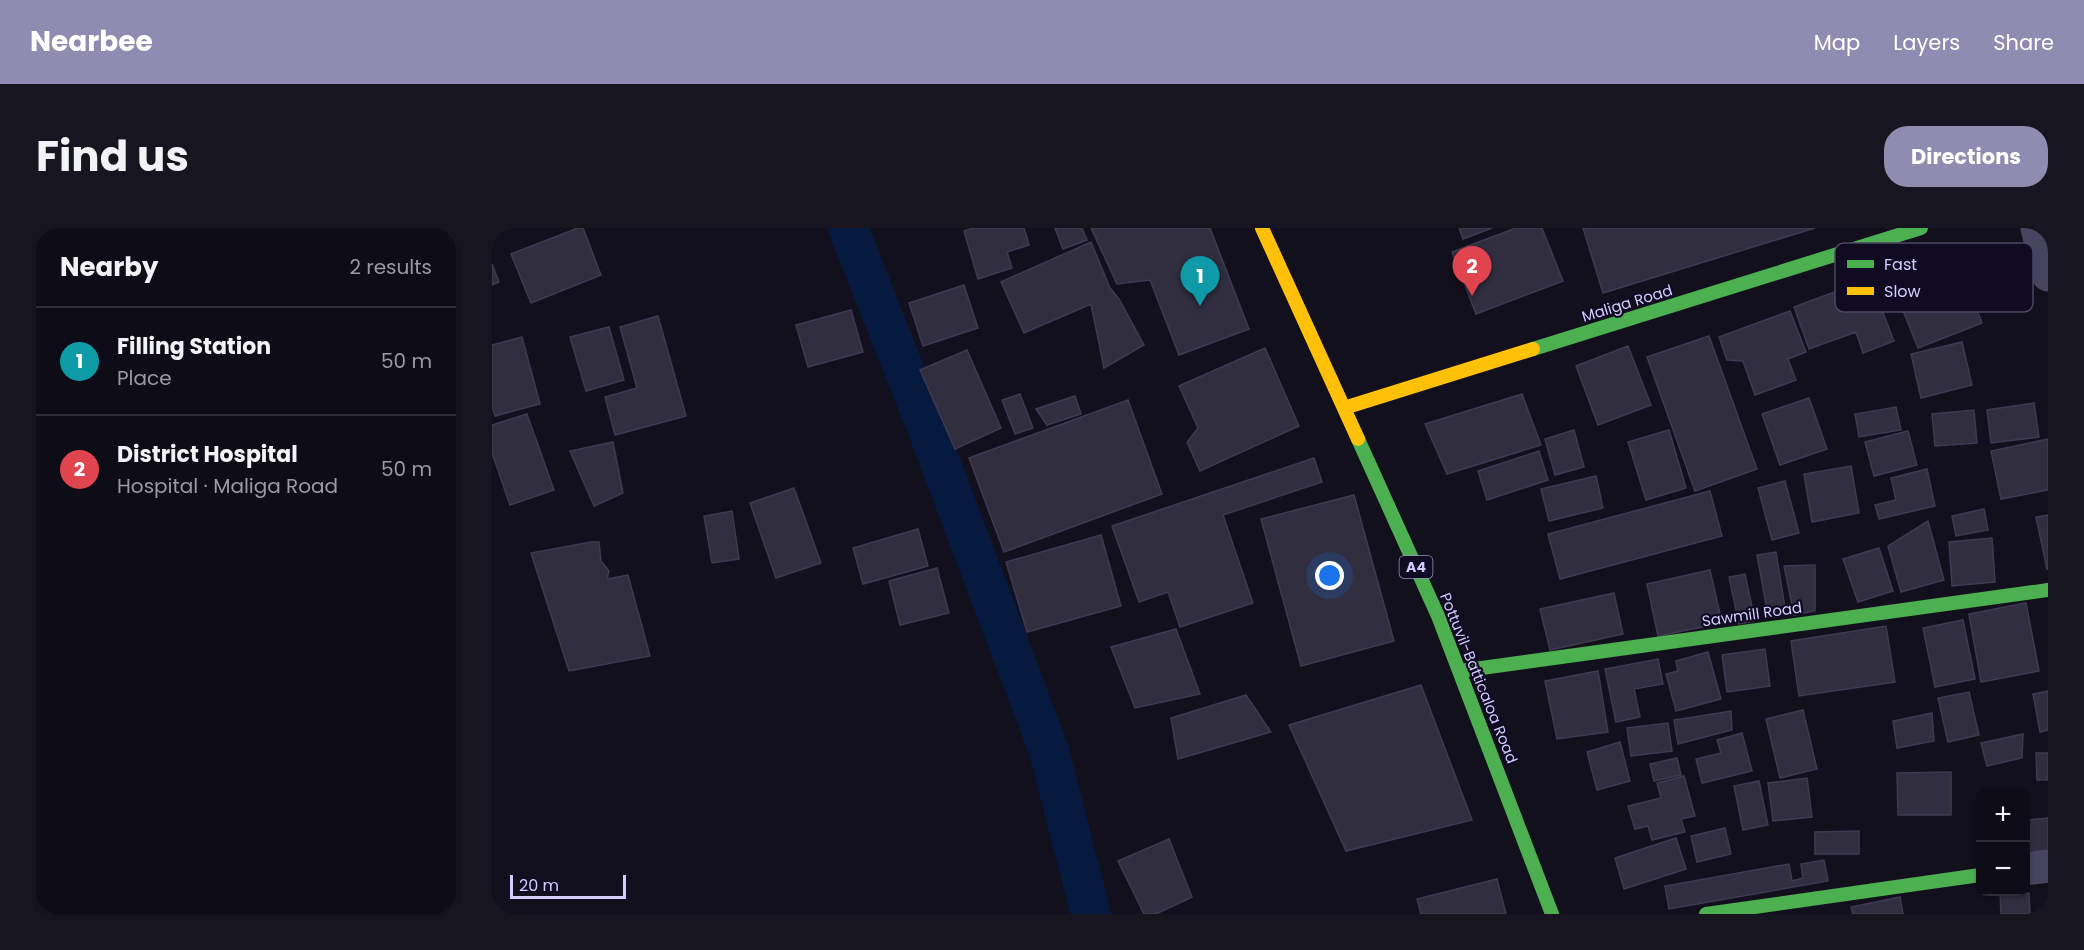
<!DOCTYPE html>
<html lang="en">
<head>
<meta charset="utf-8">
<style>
  body { margin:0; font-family:Poppins,sans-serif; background:#17151f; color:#f1f3f6 }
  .controls { position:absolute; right:18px; bottom:18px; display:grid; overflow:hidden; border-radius:12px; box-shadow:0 2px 4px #0004 }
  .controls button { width:54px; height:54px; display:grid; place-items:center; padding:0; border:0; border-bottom:2px solid #2e2c35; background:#0e0c16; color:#f1f3f6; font:30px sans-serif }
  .scale { position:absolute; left:18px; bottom:15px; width:116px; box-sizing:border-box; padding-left:6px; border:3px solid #d4cdff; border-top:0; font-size:16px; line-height:21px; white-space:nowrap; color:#d4cdff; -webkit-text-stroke:4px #100b22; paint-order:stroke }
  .you { position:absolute; left:838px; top:348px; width:21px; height:21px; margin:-15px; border:4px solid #fff; border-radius:50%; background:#1a73e8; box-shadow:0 0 0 9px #1a73e833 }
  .badge { display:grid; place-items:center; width:39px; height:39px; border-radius:50%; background:#908bb0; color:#fff; font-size:20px; font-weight:700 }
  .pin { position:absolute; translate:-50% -50px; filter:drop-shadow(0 2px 3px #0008) }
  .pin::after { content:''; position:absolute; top:32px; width:21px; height:18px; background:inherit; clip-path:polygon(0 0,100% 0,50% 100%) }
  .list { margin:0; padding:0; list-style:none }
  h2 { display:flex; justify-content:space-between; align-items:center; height:78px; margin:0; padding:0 24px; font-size:26px }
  h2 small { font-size:20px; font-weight:400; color:#9b9ba1 }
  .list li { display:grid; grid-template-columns:39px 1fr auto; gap:18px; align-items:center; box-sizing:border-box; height:108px; padding:0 24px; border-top:2px solid #2e2c35 }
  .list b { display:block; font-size:22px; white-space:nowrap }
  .list p { margin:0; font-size:20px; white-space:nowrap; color:#9b9ba1 }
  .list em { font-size:20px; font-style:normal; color:#9b9ba1 }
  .map { position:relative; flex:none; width:1556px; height:686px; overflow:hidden; border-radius:24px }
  header { display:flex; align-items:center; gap:36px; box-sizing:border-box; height:84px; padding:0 30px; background:#908bb0; color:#fff }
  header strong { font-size:28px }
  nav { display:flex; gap:33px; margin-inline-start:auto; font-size:21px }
  .intro { display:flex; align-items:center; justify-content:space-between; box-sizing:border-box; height:144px; padding:0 36px }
  h1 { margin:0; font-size:42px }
  .button { padding:15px 27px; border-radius:24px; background:#908bb0; color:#fff; font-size:21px; font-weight:700 }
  main { display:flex; gap:36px; padding:0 36px }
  aside { flex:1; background:#0e0c16; border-radius:24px; box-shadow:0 2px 4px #0004 }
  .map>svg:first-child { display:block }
</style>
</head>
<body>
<header>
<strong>Nearbee</strong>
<nav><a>Map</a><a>Layers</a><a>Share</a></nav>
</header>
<div class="intro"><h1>Find us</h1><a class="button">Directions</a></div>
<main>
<aside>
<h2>Nearby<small>2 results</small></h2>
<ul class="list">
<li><span class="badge" style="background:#0f9aa8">1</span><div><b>Filling Station</b><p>Place</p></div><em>50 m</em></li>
<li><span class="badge" style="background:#e0444e">2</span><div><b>District Hospital</b><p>Hospital · Maliga Road</p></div><em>50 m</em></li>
</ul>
</aside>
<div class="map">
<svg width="1556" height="686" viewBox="0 0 1556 686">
  <rect width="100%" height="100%" fill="#13101d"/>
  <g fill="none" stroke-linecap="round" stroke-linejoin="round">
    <path stroke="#06193f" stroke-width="40" d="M356 0 437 205 556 520 599 686"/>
  </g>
  <path fill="#312e40" stroke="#3f3a52" stroke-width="1.5" d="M86 0H91L109 47 39 75 19 26Z
    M481 0H532L537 17 515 24 520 40 486 51 472 3Z
    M563 0H590L595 12 571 21Z
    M599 0H718L757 101 687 127 658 52 625 56Z
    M967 0H1000L971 11Z
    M1024 0H1050L1071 53 984 86 960 24Z
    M1091 0H1323L1111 65Z
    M599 14 618 60 627 71 652 117 612 140 599 76 532 105 509 54Z
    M0 36 7 54 0 57Z
    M1468 38 1490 95 1426 120 1403 63Z
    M1378 51 1402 113 1371 125 1364 104 1317 121 1302 79Z
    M472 57 486 100 431 118 417 75Z
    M359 82 371 124 316 139 304 97Z
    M1298 83 1314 124 1296 131 1304 152 1263 167 1251 133 1235 132 1227 109Z
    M166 88 194 188 123 207 113 169 145 160 128 99Z
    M117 99 132 152 94 163 78 109Z
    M1217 108 1265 241 1203 263 1155 129Z
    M30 109 48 176 3 188 0 178V117Z
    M1470 114 1480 157 1429 170 1419 126Z
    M1136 118 1159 177 1106 197 1084 138Z
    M773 120 807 198 708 243 695 214 706 200 687 158Z
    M475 122 509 200 463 221 428 142Z
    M528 166 541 200 523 206 510 172Z
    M1030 166 1049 217 955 246 933 196Z
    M583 168 589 186 555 197 544 181Z
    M1317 170 1335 221 1288 237 1270 186Z
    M636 172 670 266 512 324 477 230Z
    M1542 175 1547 209 1499 215 1495 182Z
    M1404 179 1409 202 1367 209 1363 186Z
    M1482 182 1485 215 1443 218 1440 186Z
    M35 186 62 262 18 277 0 225V197Z
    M1082 202 1092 239 1063 247 1053 211Z
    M1177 202 1194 260 1154 272 1136 214Z
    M1416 203 1425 237 1382 248 1373 214Z
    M1556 211V262L1509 271 1499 223Z
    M121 214 131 265 102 278 78 223Z
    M1047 223 1056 252 995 272 986 243Z
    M822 230 830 254 731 287 761 375 688 399 676 364 647 374 620 298Z
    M1359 238 1367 285 1320 294 1312 246Z
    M1435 241 1443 278 1387 291 1383 277 1404 272 1399 250Z
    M1104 248 1111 280 1057 293 1049 261Z
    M1293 253 1307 305 1280 312 1266 260Z
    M302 260 329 335 284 350 258 275Z
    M1218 263 1230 308 1068 351 1056 306Z
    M862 267 902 413 809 438 769 291Z
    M1492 281 1496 302 1464 308 1460 288Z
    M240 283 247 331 220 335 212 288Z
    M1556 287V341H1555L1544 289Z
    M1436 293 1452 352 1409 364 1396 318Z
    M426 301 436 338 371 356 361 320Z
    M609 307 629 378 535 404 514 334Z
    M1500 310 1503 354 1460 358 1457 314Z
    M99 314H107L109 333 117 343 115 351 136 347 158 428 77 443 39 325Z
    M1387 320 1401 363 1366 374 1351 331Z
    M1284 324 1294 386 1276 388 1265 327Z
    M1323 337V383L1302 387 1292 338Z
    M445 340 457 385 408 397 397 353Z
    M1218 342 1230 395 1166 408 1155 356Z
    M1253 346 1263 393 1247 396 1237 349Z
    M1122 365 1131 406 1058 422 1048 381Z
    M1534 375 1547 443 1489 454 1477 386Z
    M1471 392 1483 451 1443 459 1431 400Z
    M1394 398 1403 454 1307 468 1299 413Z
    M684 401 708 466 643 480 619 419Z
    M1273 421 1278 458 1235 464 1230 427Z
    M1216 424 1229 471 1184 483 1174 446 1186 443 1184 433Z
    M1166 431 1171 456 1142 461 1148 489 1124 494 1113 441Z
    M1106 443 1116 504 1065 511 1053 453Z
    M929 457 980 592 854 623 797 497Z
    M1556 463V502L1548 504 1541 466Z
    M1477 464 1487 507 1456 514 1446 470Z
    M754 467 779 504 686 531 679 490Z
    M1311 482 1325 541 1288 550 1274 491Z
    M1239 483 1240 502 1186 516 1182 492Z
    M1440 485 1442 513 1405 520 1401 493Z
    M1176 495 1180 523 1139 528 1135 500Z
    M1250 505 1260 543 1210 555 1204 531 1229 525 1225 512Z
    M1531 506 1530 530 1495 538 1489 515Z
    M1128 514 1138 553 1105 562 1095 524Z
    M1544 525H1556V552H1545Z
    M1185 530 1189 547 1162 553 1158 536Z
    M1459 544V587H1406L1405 545Z
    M1192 548 1203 588 1189 591 1193 604 1160 612 1156 598 1143 601 1136 578 1169 570 1165 555Z
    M1315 550 1320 589 1281 593 1276 555Z
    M1267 553 1276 597 1251 602 1242 558Z
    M1556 590V631L1537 633 1534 592Z
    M1233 600 1239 626 1205 634 1199 608Z
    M1367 603V626H1323V604Z
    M1184 610 1194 641 1132 661 1123 630Z
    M677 611 700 669 664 686H652L626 633Z
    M1332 632 1336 653 1177 681 1173 658 1297 636 1300 653 1311 650 1309 636Z
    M1005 651 1014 686H929L925 671Z
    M1537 665 1538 686H1509L1508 666Z
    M1408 669 1411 686H1361L1359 679Z"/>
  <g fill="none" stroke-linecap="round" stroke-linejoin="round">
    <path stroke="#46445e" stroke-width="33" d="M1545 0 1556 47
      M1534 641 1556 638"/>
    <path stroke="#4caf50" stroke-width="14" d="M1041 121 1429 0
      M866 211 946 388 1060 686
      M968 443 1556 362
      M1214 686 1488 647"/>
    <path stroke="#ffc107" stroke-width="14" d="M770 0 866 211
      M852 180 1041 121"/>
  </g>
  <g text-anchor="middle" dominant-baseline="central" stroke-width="4.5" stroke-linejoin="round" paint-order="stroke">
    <rect fill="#100b22" stroke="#9993bd" stroke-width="1.5" x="907.5" y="328" width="33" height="22" rx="4.5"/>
    <g font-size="14" font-weight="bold" fill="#d4cdff">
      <text x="924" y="339">A4</text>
    </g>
    <g font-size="15" fill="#d4cdff" stroke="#100b22">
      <text transform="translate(1135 75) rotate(-17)">Maliga Road</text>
      <text transform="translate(1260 386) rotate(-8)">Sawmill Road</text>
      <text transform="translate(987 450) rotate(68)">Pottuvil-Batticaloa Road</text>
    </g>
  </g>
  <rect x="1343" y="15" width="198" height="69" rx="9" fill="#100b22" stroke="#4b4564" stroke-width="1.5"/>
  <rect x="1355" y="32" width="27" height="8" fill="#4caf50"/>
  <rect x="1355" y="59" width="27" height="8" fill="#ffc107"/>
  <g font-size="16" fill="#d4cdff">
    <text x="1392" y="42">Fast</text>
    <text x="1392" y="69">Slow</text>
  </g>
</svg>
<div class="controls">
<button>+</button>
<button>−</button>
</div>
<div class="scale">20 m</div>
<div class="you"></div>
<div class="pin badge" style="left:708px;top:78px;background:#0f9aa8">1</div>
<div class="pin badge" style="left:980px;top:68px;background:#e0444e">2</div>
</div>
</main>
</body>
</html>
